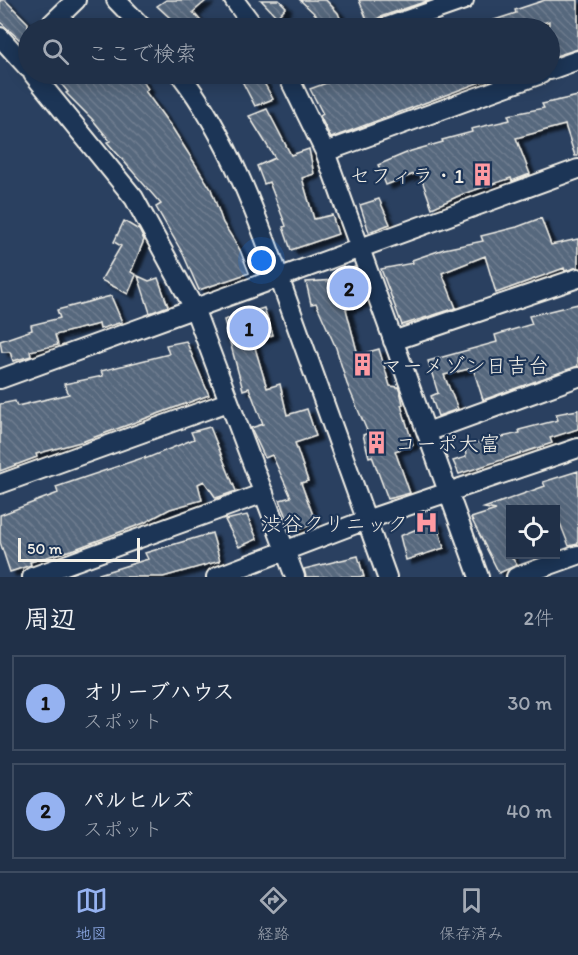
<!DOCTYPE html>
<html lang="ja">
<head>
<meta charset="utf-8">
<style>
  body { margin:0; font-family:Itim,"Klee One",sans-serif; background:#2d3c52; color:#f1f3f6 }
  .controls { position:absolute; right:18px; bottom:18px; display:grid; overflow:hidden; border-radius:0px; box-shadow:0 3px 15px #0003 }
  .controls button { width:54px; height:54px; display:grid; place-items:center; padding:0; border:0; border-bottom:2px solid #3d4b60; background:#203048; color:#f1f3f6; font:30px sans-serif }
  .scale { position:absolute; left:18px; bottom:15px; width:122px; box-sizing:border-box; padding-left:6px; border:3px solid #f4f1e8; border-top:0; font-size:16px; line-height:21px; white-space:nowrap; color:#f4f1e8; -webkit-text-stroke:4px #1d3557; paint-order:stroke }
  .you { position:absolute; left:262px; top:261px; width:21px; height:21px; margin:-15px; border:4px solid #fff; border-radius:50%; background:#1a73e8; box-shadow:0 0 0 9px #1a73e833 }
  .badge { display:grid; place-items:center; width:39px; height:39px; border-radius:50%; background:#95b2f1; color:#111; font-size:20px; font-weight:700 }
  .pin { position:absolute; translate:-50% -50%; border:3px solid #fff; box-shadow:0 2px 6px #0006 }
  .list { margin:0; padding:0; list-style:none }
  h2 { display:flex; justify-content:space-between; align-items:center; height:78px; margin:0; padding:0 24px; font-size:26px }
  h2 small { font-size:20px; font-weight:400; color:#a2a9b4 }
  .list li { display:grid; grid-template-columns:39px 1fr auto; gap:18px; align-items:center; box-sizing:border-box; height:96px; margin:0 12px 12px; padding:0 12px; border:2px solid #3d4b60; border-radius:0px }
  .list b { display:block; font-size:22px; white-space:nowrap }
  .list p { margin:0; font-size:20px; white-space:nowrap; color:#a2a9b4 }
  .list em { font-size:20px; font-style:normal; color:#a2a9b4 }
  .icon { flex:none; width:33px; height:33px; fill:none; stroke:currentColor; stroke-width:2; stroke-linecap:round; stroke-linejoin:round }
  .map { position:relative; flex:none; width:578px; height:577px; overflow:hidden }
  .search { position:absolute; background:#203048; box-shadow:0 3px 15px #0003; left:18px; right:18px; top:18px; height:66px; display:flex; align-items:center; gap:15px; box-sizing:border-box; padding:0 21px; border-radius:33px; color:#a2a9b4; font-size:22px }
  .sheet { height:294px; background:#203048 }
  nav { display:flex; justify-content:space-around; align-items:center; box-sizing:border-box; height:84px; border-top:2px solid #3d4b60; background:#203048; font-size:16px; color:#a2a9b4 }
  nav a { display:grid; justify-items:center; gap:3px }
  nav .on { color:#95b2f1 }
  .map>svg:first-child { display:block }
</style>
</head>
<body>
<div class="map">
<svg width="578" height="577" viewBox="0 0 578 577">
  <defs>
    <pattern id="building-back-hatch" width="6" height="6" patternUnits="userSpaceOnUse" patternTransform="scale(1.5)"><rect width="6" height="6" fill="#56677d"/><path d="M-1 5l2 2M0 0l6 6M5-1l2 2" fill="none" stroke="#6f7d8f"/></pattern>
    <filter id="shadow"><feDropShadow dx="6" dy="4" stdDeviation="1.5" flood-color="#0009"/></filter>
  </defs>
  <rect width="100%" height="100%" fill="#2a4060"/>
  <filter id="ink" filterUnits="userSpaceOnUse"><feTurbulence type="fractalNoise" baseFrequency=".0167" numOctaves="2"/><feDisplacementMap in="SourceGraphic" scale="12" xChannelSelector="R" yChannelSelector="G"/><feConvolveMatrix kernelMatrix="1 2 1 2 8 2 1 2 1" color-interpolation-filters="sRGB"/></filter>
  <g filter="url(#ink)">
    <path fill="url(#building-back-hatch)" stroke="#f4f1e8" stroke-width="1.5" filter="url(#shadow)" d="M0 0H5L28 23V47L0 22Z
      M166 0H207L193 12 207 28H181L157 6Z
      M261 0H279L286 7 277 17Z
      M300 0H326L338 13 344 28H330Z
      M359 0H430L380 17 369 25Z
      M545 0H578V49L549 58V21L528 28H477L476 26 516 13 515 10Z
      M53 74H138L148 89 145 91 173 129 211 189 223 223 240 250 249 273 199 290 183 254 156 207 161 204 107 142 110 141 92 119 66 93 68 92Z
      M253 74H259L273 99 255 106 242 81Z
      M351 74H499V75L331 138 320 116 323 114 310 89Z
      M578 96V156H575L565 125 516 138 530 174 512 181 511 178 463 194 432 208 419 172 386 185 378 165 411 151 443 142 442 140 472 132 471 129 510 120 508 115 544 108 542 104Z
      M267 109 291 155 309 149 314 174 302 178 314 219 332 215 338 234 291 250 283 227 286 226 269 182 264 184 257 166 275 158 249 116Z
      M379 199 390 224 369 232 360 205Z
      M541 218 551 245 578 239V267L565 271 564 268 496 293 485 256 442 273 456 308 402 325 381 269 413 263 412 260 444 249 483 241 481 236 517 227Z
      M124 221 139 230 144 240 131 272 136 275 128 294 101 280 121 246 114 242Z
      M355 267 366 301 346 309 358 355 379 349 390 386 398 387 401 395 403 404 401 405 413 445 395 451 410 493 388 499 372 456 369 457 363 435 368 433 347 384 336 348 316 303 311 304 306 282 335 280 332 274Z
      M138 276 149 281 158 278 168 306 150 313Z
      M111 296 122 322 100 329 99 324 55 335 58 345 30 351 31 356 13 361 10 352H2L0 341 32 330 31 325 60 318 57 310Z
      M578 304V366L483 400 473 368 444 375 458 409 438 416 431 396 438 393 428 361 497 342 495 335 532 324 529 316Z
      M264 308 273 335 253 341 267 388 280 384 287 415 307 409 316 436 295 443 308 481 301 483 316 523 293 532 280 500 291 497 272 455 265 458 251 428 263 424 249 388 243 390 224 320Z
      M186 341 209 395 84 441 36 454 37 457 0 471V404L15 401 17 406 69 394 64 384 103 376 101 371 169 354 166 345Z
      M578 410V429L550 438 552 443 459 474 453 461 466 457 465 445 520 433 519 430 558 420 556 414Z
      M210 427 236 491 216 498 204 481 198 484 202 500 170 509 144 523 75 549 30 562 31 565 10 572 0 542V515L58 493 56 487 145 457V459L194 439 191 432Z
      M578 471V544L569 546 554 508 510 510V555L517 565 499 573 471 518 496 510 484 508 545 486 543 482Z
      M247 515 257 539 239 547 225 520Z
      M436 521 444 548 406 560 400 536Z
      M212 533 220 561 163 577H100L99 574 148 559 145 553Z
      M358 556 364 577H306L304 569Z"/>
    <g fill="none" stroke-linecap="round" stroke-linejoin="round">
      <defs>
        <path id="minor" d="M116 0 143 28
          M234 0 255 28
          M47 28 76 0
          M384 28 464 0
          M0 37 28 68
          M550 70 578 60
          M33 74 134 198 194 308 295 577
          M180 74C234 144 263 233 293 316 324 403 355 490 387 577
          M287 74 325 152 479 577
          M325 152 541 74
          M393 341 578 278
          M0 379 578 169
          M427 432 578 377
          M0 484 228 402
          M32 577 264 493
          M216 577 366 520 578 448
          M516 577 578 555"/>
      </defs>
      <use href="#minor" stroke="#f4f1e8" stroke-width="22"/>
      <use href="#minor" stroke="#1d3557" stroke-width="18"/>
    </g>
  </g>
  <defs>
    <symbol id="building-bare" viewBox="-9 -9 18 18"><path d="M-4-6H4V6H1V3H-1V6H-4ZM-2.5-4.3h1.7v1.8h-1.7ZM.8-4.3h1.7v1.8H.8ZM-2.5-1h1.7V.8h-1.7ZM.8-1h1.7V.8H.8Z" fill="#ff9aa2" stroke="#1d3557" stroke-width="2.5" paint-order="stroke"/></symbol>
    <symbol id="hospital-bare" viewBox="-9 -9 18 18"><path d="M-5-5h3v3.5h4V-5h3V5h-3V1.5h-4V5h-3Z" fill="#ff9aa2" stroke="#1d3557" stroke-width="2.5" paint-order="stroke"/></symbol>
  </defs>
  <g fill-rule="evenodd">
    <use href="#building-bare" x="466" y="158" width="33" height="33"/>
    <use href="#building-bare" x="346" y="348" width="33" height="33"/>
    <use href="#building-bare" x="360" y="426" width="33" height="33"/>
    <use href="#hospital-bare" x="410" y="506" width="33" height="33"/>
  </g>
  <g text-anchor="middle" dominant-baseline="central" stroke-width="4.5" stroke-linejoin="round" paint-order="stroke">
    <g font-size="21" fill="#f4f1e8" stroke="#1d3557" text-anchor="end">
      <text x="464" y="175">セフィラ・1</text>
      <text x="381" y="365" text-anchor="start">マーメゾン日吉台</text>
      <text x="395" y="443" text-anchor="start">コーポ大富</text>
      <text x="408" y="523">渋谷クリニック</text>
    </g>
  </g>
</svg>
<div class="controls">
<button><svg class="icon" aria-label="locate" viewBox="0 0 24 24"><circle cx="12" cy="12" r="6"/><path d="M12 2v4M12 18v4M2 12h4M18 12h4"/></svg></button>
</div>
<div class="scale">50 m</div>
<div class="you"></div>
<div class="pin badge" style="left:249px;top:328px">1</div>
<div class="pin badge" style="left:349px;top:288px">2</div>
<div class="search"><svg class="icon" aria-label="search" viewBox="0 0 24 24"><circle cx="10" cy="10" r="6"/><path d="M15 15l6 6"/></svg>ここで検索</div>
</div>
<section class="sheet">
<h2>周辺<small>2件</small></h2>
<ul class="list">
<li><span class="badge">1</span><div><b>オリーブハウス</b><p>スポット</p></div><em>30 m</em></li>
<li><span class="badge">2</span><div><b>パルヒルズ</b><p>スポット</p></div><em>40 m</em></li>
</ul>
</section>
<nav>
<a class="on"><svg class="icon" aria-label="map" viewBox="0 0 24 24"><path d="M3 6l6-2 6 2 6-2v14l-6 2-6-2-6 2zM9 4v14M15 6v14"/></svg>地図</a>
<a><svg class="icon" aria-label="directions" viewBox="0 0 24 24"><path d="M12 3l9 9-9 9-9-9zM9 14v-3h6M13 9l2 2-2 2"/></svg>経路</a>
<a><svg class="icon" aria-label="saved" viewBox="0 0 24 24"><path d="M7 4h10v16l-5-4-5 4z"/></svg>保存済み</a>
</nav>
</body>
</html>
